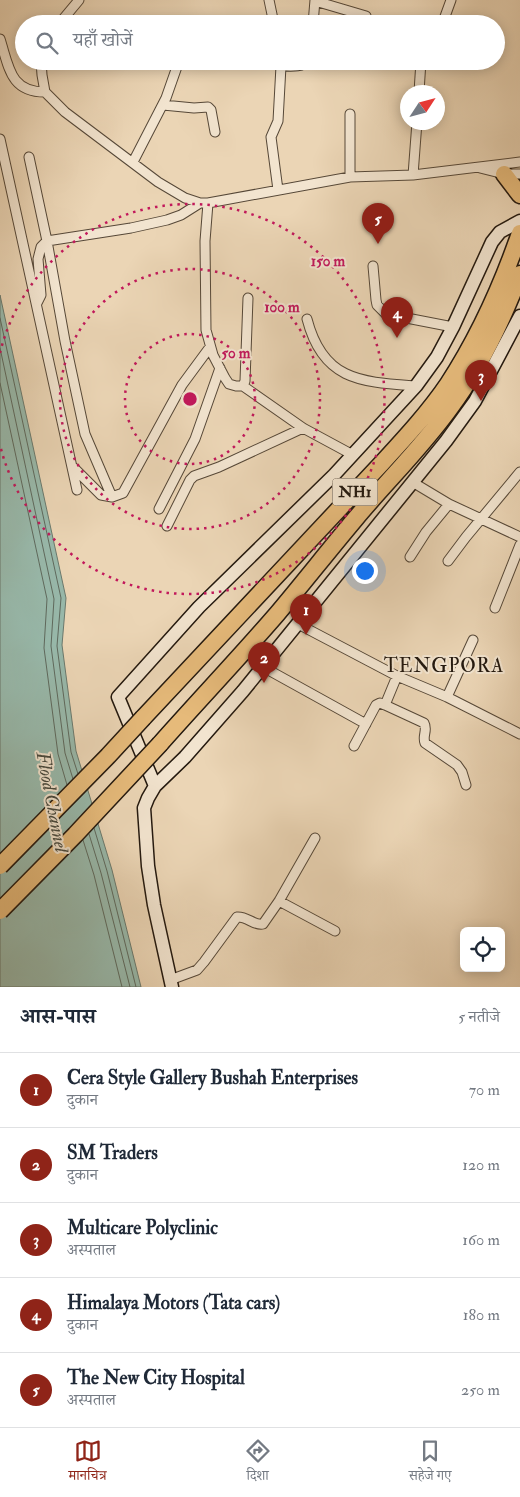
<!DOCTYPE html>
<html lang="hi">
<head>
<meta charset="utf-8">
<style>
  body { margin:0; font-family:"IM FELL Double Pica","Noto Serif Devanagari",serif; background:#f6f6f7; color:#1f2937 }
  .controls { position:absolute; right:15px; bottom:15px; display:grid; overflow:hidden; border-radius:8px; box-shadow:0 2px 12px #0003 }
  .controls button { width:45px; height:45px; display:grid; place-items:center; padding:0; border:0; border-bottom:1px solid #e0e1e3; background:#fff; color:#1f2937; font:25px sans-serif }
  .compass { position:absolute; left:400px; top:85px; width:45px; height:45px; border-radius:50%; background:#fff; box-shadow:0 2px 12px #0003; rotate:54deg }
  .you { position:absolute; left:364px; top:570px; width:18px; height:18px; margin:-12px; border:4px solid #fff; border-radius:50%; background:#1a73e8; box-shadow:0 0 0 8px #1a73e833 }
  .badge { display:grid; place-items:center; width:32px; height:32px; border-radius:50%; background:#8f2418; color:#fff; font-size:16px; font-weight:700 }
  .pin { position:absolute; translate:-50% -41px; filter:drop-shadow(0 1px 2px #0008) }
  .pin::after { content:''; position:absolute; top:26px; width:18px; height:15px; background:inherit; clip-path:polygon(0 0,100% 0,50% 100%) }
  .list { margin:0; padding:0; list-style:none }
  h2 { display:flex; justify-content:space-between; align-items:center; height:65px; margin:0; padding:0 20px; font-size:21px }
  h2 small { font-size:16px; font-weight:400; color:#747a83 }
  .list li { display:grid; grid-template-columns:32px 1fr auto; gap:15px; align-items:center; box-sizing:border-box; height:75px; padding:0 20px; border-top:1px solid #e0e1e3 }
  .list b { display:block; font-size:19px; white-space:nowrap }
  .list p { margin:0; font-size:16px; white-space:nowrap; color:#747a83 }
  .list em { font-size:16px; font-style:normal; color:#747a83 }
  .icon { flex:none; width:28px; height:28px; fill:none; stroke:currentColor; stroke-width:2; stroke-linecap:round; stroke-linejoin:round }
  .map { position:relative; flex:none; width:520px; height:987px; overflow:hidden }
  .search { position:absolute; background:#fff; box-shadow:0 2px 12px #0003; left:15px; right:15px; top:15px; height:55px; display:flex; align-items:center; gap:12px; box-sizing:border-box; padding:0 18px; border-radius:28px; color:#747a83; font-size:19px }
  .sheet { height:440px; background:#fff }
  nav { display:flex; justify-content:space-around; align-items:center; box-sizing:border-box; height:70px; border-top:1px solid #e0e1e3; background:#fff; font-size:14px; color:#747a83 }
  nav a { display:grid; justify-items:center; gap:2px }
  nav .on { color:#8f2418 }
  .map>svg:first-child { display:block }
</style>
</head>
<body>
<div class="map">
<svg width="520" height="987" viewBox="0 0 520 987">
  <rect width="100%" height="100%" fill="#ebd5b5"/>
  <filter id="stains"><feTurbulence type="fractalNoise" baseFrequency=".004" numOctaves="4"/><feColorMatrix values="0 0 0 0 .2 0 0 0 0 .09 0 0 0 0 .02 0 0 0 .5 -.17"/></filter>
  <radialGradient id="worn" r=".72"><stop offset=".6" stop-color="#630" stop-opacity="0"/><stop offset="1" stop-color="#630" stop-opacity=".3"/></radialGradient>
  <path fill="#98b9ab" stroke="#6a796d" d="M0 295 66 598 62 645 76 751 112 870 141 987H0Z"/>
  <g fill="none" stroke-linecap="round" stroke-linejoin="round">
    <path stroke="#5e695d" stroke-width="1" d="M0 318 61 598 57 646 71 752 78 774
      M0 348 54 599 51 646 65 753 73 779
      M0 383 47 599 44 648 58 754 67 785
      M94 828 107 871 136 987
      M89 834 101 873 130 987
      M83 840 94 875 122 987"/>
    <defs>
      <path id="street" d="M269 0 274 24
        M315 1 366 16
        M59 24 79 0
        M313 24 315 0
        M441 24 443 22 451 0
        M0 39C9 67 10 92 45 92
        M41 61 42 75 45 92 65 112 158 182 185 198 200 203H208L350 177 413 175 520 162
        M281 66C289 66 302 68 307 61
        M419 92 421 61
        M163 105 194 108 208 107 211 110 215 132
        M350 114V177
        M0 139 77 490
        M29 157 47 241 65 341 85 434 112 497
        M133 162 166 98 179 61
        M480 168 504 174H520
        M413 175 417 122
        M278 190 271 137 278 121 281 66 280 61
        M208 203 205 241 206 330 213 355 225 378 229 384 236 386H243L245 381 248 298
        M373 266 376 300 377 305 386 314 453 327
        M37 303 41 295 38 259 41 247 47 241 131 228 167 220 181 215 200 203
        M307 319C323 381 361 382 416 386
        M243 386 303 428 353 455
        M72 466 101 495 112 497 123 493 182 385 210 347
        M414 483 449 504 520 537
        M159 509 195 439 220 368
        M167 526 190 480 194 476 219 467 303 428
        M410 557 426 532 449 504
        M448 561 466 537 520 472
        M495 608 520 545
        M298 624 397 676 447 697 520 734
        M263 667 366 724
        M447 697 473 640
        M385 705 424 723C428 730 422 736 425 743L457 765 462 772 466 785
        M354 746 376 705 380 703 385 705 397 676
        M279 901 335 931
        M170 980 197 970 204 962 237 917C247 916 254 926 263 924L279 901 315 838"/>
      <path id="secondary" d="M155 786 118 697 199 607 334 475 416 386 437 357 453 327 492 242 500 232 520 221
        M172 987 154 905 148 866 144 808 148 798 155 786 185 757 243 691 446 441 475 401 520 316"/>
      <path id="highway" d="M504 174 520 195
        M143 718 382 463C405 438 429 412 448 384 478 338 502 285 520 233
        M160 744C199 700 239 658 277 614 304 582 329 550 356 518 387 481 422 447 450 408 480 368 502 321 520 274"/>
    </defs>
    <use href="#street" stroke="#564838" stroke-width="11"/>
    <use href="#secondary" stroke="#24190f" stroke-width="15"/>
    <use href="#highway" stroke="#24190f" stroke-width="19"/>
    <use href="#street" stroke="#f2e4cf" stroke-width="9"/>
    <use href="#secondary" stroke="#f2e4cf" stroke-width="12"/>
    <use href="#highway" stroke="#e6ba7a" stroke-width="16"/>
    <defs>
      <path id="highway-bridge" d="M0 866 108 756 143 718
        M0 911 75 835 160 744"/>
    </defs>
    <use href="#highway-bridge" stroke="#24190f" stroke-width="19" stroke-linecap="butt"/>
    <use href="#highway-bridge" stroke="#e6ba7a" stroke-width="16"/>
  </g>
  <g fill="none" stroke="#c2185b" stroke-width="2.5" stroke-dasharray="2.5 5">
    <circle cx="190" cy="399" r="65"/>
    <circle cx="190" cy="399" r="130"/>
    <path d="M0 353A195 195 0 1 1 0 445"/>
  </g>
  <g text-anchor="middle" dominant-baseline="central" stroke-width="4" stroke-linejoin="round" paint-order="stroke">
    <rect fill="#f2e4cf" stroke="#625649" stroke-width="1" x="332.5" y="478.5" width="45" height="27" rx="4"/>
    <g font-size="16" font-weight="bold" fill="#24190f">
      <text x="355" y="492">NH1</text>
    </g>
    <g font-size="19" letter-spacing="1" fill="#24190f" stroke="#f2e4cf">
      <text x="444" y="666">TENGPORA</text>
    </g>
    <g font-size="19" font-style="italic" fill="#47493e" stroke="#f2e4cf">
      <text transform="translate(52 802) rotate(79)">Flood Channel</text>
    </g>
  </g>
  <circle cx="190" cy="399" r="8" fill="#c2185b" stroke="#f2e4cf" stroke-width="2.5"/>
  <g font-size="15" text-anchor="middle" font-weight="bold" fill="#c2185b" stroke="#f2e4cf" stroke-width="4" stroke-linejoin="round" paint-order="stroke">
    <text x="328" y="266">150 m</text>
    <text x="282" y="312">100 m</text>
    <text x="236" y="358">50 m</text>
  </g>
  <rect width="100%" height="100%" filter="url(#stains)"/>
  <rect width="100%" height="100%" fill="url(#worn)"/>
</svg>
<div class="controls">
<button><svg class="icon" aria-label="locate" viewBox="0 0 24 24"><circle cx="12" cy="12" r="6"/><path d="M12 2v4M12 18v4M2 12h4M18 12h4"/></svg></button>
</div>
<svg class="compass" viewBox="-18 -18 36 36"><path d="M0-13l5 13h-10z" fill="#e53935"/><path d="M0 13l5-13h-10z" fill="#747a83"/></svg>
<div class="you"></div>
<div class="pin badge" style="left:306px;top:635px">1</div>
<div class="pin badge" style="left:264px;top:683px">2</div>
<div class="pin badge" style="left:481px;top:401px">3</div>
<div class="pin badge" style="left:397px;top:338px">4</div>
<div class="pin badge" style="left:378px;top:244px">5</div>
<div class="search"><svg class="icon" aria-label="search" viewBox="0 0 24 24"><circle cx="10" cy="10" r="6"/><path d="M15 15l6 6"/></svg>यहाँ खोजें</div>
</div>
<section class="sheet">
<h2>आस-पास<small>5 नतीजे</small></h2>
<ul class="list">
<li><span class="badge">1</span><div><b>Cera Style Gallery Bushah Enterprises</b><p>दुकान</p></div><em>70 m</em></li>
<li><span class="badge">2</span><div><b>SM Traders</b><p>दुकान</p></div><em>120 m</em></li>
<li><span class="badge">3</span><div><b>Multicare Polyclinic</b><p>अस्पताल</p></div><em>160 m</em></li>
<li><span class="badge">4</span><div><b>Himalaya Motors (Tata cars)</b><p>दुकान</p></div><em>180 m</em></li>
<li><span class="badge">5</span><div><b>The New City Hospital</b><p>अस्पताल</p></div><em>250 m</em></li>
</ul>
</section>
<nav>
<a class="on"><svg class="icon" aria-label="map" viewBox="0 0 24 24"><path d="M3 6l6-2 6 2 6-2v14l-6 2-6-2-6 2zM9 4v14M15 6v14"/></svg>मानचित्र</a>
<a><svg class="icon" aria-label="directions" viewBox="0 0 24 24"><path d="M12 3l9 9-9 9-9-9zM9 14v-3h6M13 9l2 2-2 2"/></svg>दिशा</a>
<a><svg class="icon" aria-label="saved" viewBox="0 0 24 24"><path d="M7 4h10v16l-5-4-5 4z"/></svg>सहेजे गए</a>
</nav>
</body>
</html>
